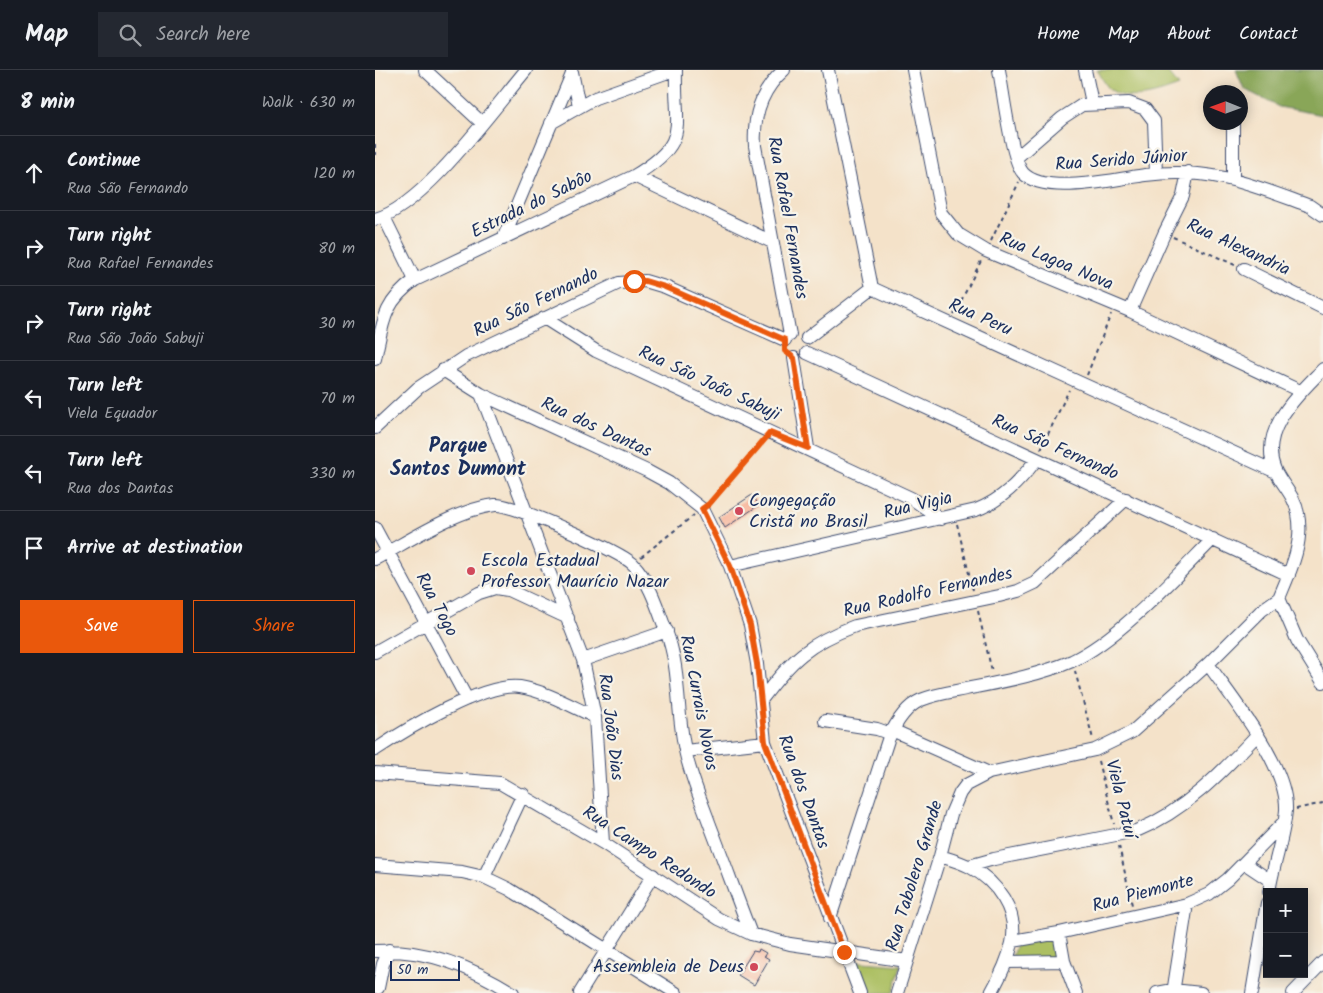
<!DOCTYPE html>
<html lang="en">
<head>
<meta charset="utf-8">
<style>
  body { margin:0; font-family:Kalam,sans-serif; background:#242831; color:#f1f3f6 }
  .controls { position:absolute; right:15px; bottom:15px; display:grid; overflow:hidden; border-radius:0px; box-shadow:0 2px 12px #0003 }
  .controls button { width:45px; height:45px; display:grid; place-items:center; padding:0; border:0; border-bottom:1px solid #363941; background:#171b24; color:#f1f3f6; font:25px sans-serif }
  .compass { position:absolute; left:828px; top:15px; width:45px; height:45px; border-radius:50%; background:#171b24; box-shadow:0 2px 12px #0003; rotate:271deg }
  .scale { position:absolute; left:15px; bottom:12px; width:70px; box-sizing:border-box; padding-left:5px; border:2px solid #1b2f5e; border-top:0; font-size:14px; line-height:18px; white-space:nowrap; color:#1b2f5e; -webkit-text-stroke:4px #f7f3e8; paint-order:stroke }
  .stop { position:absolute; width:15px; height:15px; margin:-11px; border:4px solid #ea580c; border-radius:50%; background:#fff }
  .stop.end { background:#ea580c; border-color:#fff; box-shadow:0 1px 5px #0008 }
  .list { margin:0; padding:0; list-style:none }
  h2 { display:flex; justify-content:space-between; align-items:center; height:65px; margin:0; padding:0 20px; font-size:21px }
  h2 small { font-size:16px; font-weight:400; color:#9ea1a6 }
  .list li { display:grid; grid-template-columns:32px 1fr auto; gap:15px; align-items:center; box-sizing:border-box; height:75px; padding:0 20px; border-top:1px solid #363941 }
  .list b { display:block; font-size:19px; white-space:nowrap }
  .list p { margin:0; font-size:16px; white-space:nowrap; color:#9ea1a6 }
  .list em { font-size:16px; font-style:normal; color:#9ea1a6 }
  .actions { display:flex; gap:10px; padding:15px 20px }
  .actions a { flex:1; padding:11px 0; border:1px solid #ea580c; border-radius:0px; text-align:center; font-size:18px; color:#ea580c }
  .actions .main { background:#ea580c; color:#fff }
  .icon { flex:none; width:28px; height:28px; fill:none; stroke:currentColor; stroke-width:2; stroke-linecap:round; stroke-linejoin:round }
  .map { position:relative; flex:none; width:948px; height:923px; overflow:hidden }
  header { display:flex; align-items:center; gap:30px; box-sizing:border-box; height:70px; padding:0 25px; background:#171b24; border-bottom:1px solid #363941 }
  header strong { font-size:24px }
  nav { display:flex; gap:28px; margin-inline-start:auto; font-size:18px }
  .search { width:350px; height:45px; background:#242831; display:flex; align-items:center; gap:12px; box-sizing:border-box; padding:0 18px; border-radius:0px; color:#9ea1a6; font-size:19px }
  main { display:flex }
  aside { flex:1; background:#171b24 }
  .map>svg:first-child { display:block }
</style>
</head>
<body>
<header>
<strong>Map</strong>
<div class="search"><svg class="icon" aria-label="search" viewBox="0 0 24 24"><circle cx="10" cy="10" r="6"/><path d="M15 15l6 6"/></svg>Search here</div>
<nav><a>Home</a><a>Map</a><a>About</a><a>Contact</a></nav>
</header>
<main>
<aside>
<h2>8 min<small>Walk · 630 m</small></h2>
<ul class="list">
<li><svg class="icon" aria-label="ahead" viewBox="0 0 24 24"><path d="M12 20V5M6 11l6-6 6 6"/></svg><div><b>Continue</b><p>Rua São Fernando</p></div><em>120 m</em></li>
<li><svg class="icon" aria-label="right" viewBox="0 0 24 24"><path d="M7 20v-9h11M14 6l5 5-5 5"/></svg><div><b>Turn right</b><p>Rua Rafael Fernandes</p></div><em>80 m</em></li>
<li><svg class="icon" aria-label="right" viewBox="0 0 24 24"><path d="M7 20v-9h11M14 6l5 5-5 5"/></svg><div><b>Turn right</b><p>Rua São João Sabuji</p></div><em>30 m</em></li>
<li><svg class="icon" aria-label="left" viewBox="0 0 24 24"><path d="M17 20v-9H6M10 6l-5 5 5 5"/></svg><div><b>Turn left</b><p>Viela Equador</p></div><em>70 m</em></li>
<li><svg class="icon" aria-label="left" viewBox="0 0 24 24"><path d="M17 20v-9H6M10 6l-5 5 5 5"/></svg><div><b>Turn left</b><p>Rua dos Dantas</p></div><em>330 m</em></li>
<li><svg class="icon" aria-label="arrive" viewBox="0 0 24 24"><path d="M6 21V4h12l-3 4 3 4H6"/></svg><div><b>Arrive at destination</b></div></li>
</ul>
<div class="actions"><a class="main">Save</a><a>Share</a></div>
</aside>
<div class="map">
<svg width="948" height="923" viewBox="0 0 948 923">
  <rect width="100%" height="100%" fill="#f7f3e8"/>
  <filter id="ink" filterUnits="userSpaceOnUse"><feTurbulence type="fractalNoise" baseFrequency=".02" numOctaves="2"/><feDisplacementMap in="SourceGraphic" scale="10" xChannelSelector="R" yChannelSelector="G"/><feConvolveMatrix kernelMatrix="1 2 1 2 8 2 1 2 1" color-interpolation-filters="sRGB"/></filter>
  <filter id="wash" filterUnits="userSpaceOnUse"><feTurbulence type="fractalNoise" baseFrequency=".0096" numOctaves="4" result="noise"/><feDisplacementMap in="SourceGraphic" scale="20" xChannelSelector="R" yChannelSelector="G"/><feGaussianBlur stdDeviation="1.12" result="paint"/><feColorMatrix in="noise" values="0 0 0 0 0 0 0 0 0 0 0 0 0 0 0 0 0 1.4 0 .05"/><feComposite in="paint" operator="in"/></filter>
  <g filter="url(#wash)">
    <rect width="100%" height="100%" fill="#f4e2c9"/>
    <path fill="#acbf62" stroke="#647760" d="M722 0H791L804 16C785 23 755 34 736 20 730 16 726 5 722 0Z
      M679 869 682 888 636 890 641 874Z
      M475 891 526 895 518 923H488Z"/>
    <path fill="#89a658" stroke="#526a5b" d="M861 0H948V45L904 37 869 19Z"/>
    <g id="blocks">
      <path fill="#f8a688" d="M377 425 384 435 350 458 344 447Z
        M384 879 391 883 389 886 394 889 379 915 363 905 378 881 383 882Z"/>
    </g>
  </g>
  <g filter="url(#ink)">
    <use href="#blocks" fill-opacity="0" stroke="#3c4a6e" stroke-width="1"/>
    <g fill="none" stroke-linecap="round" stroke-linejoin="round">
      <defs>
        <path id="minor" d="M50 0 107 53
          M409 0C386 20 378 46 380 76L415 265
          M453 0 497 218 901 402
          M538 0 566 143 583 164 611 181 755 241 925 321
          M624 0C628 20 636 90 648 103 669 126 742 109 770 105 837 97 874 114 935 136L948 145
          M710 0 717 33
          M197 2 204 36
          M176 53 220 28 299 0
          M641 88 687 48 707 35 754 33 770 39 779 51 781 104
          M259 106 397 172
          M858 108V52
          M9 147 40 210
          M0 149C47 138 119 38 151 0
          M128 169 197 4
          M869 199 948 238
          M755 241 789 164 808 126 813 102
          M169 248 221 281 536 428 566 449
          M432 268 497 218
          M432 283 914 505
          M419 288 433 378
          M0 289C8 252 8 233 40 210L259 106C317 71 299 58 301 0
          M68 300 106 324 272 401 294 413 327 439 355 496 375 555 382 594 390 672 485 923
          M106 324 208 590 220 647 228 773
          M0 358 43 318 91 286 244 213 270 211 290 217 410 270
          M0 458 92 629
          M0 489C34 471 82 439 120 435 137 433 244 481 258 494 274 510 283 539 291 561 306 599 301 640 310 680 315 705 326 730 335 755 349 791 362 828 376 864
          M355 496 601 440C627 430 644 412 661 390
          M904 528C915 502 929 473 923 444 920 426 907 415 900 400 883 360 923 325 948 299
          M904 528 922 570 948 612
          M0 582 104 523 120 518 133 520 193 548
          M208 590 292 561
          M833 594C858 630 913 696 911 740 909 767 898 795 894 822
          M387 629C416 590 434 573 480 556L624 526 643 521 660 513 751 429
          M450 651 502 659 516 664
          M517 660 614 703
          M0 680C30 660 109 612 145 617 170 621 196 636 220 647
          M310 681 390 672
          M0 703 125 713 228 773 344 849 376 864 415 874 532 891
          M565 786C575 789 586 792 595 797 621 811 644 841 637 873 633 891 625 907 616 923
          M869 793 896 811
          M0 795 87 802 109 807 134 819 301 923
          M594 796 619 789 761 761C810 741 846 703 882 665
          M109 807 148 724
          M455 848 513 670C520 654 530 637 546 630 560 624 576 622 591 619 626 612 665 605 697 591 744 569 801 506 838 469
          M684 863 689 891 701 923
          M638 871 684 863 812 834 834 824 853 809 909 752
          M0 881C50 878 97 897 138 923
          M632 892 689 891
          M3 918 8 894 14 880
          M205 923 278 805
          M522 923 565 786 576 744 585 723 591 715 614 703 720 680 757 662 833 594 887 540 904 528
          M782 923 798 920 826 923
          M798 923 812 834
          M877 923 892 833
          M918 923 948 892"/>
      </defs>
      <use href="#minor" stroke="#3c4a6e" stroke-width="14"/>
      <path stroke="#3c4a6e" stroke-width="2" stroke-dasharray="4 4" stroke-linecap="butt" d="M0 74V85
        M798 167 860 195
        M616 171 644 112
        M579 245 606 191
        M712 305 736 244
        M666 379 694 320
        M335 433 389 370
        M582 454 598 520
        M266 487 319 445
        M603 541 617 602
        M700 601 718 669
        M723 691 739 754
        M921 739 948 733
        M744 776 757 835"/>
      <use href="#minor" stroke="#fff" stroke-width="12"/>
    </g>
  </g>
  <g fill="none" stroke-linecap="round" stroke-linejoin="round" filter="url(#ink)">
    <path stroke="#ea580c" stroke-width="6" d="M259 211H270L290 217 410 270V281L419 288 433 378 395 363 334 434 327 439 355 496 375 555 382 594 390 672 469 882"/>
  </g>
  <g fill="#d1495b" stroke="#f7f3e8" stroke-width="2">
    <circle cx="364" cy="441" r="5"/>
    <circle cx="96" cy="501" r="5"/>
    <circle cx="379" cy="897" r="5"/>
  </g>
  <g text-anchor="middle" dominant-baseline="central" stroke-width="4.5" stroke-linejoin="round" paint-order="stroke">
    <g font-size="18" fill="#1b2f5e" stroke="#f7f3e8">
      <text transform="translate(746 91) rotate(-4)">Rua Serido Júnior</text>
      <text transform="translate(157 135) rotate(-26)">Estrada do Sabôo</text>
      <text transform="translate(412 148) rotate(80)">Rua Rafael Fernandes</text>
      <text transform="translate(863 178) rotate(25)">Rua Alexandria</text>
      <text transform="translate(681 192) rotate(23)">Rua Lagoa Nova</text>
      <text transform="translate(161 233) rotate(-26)">Rua São Fernando</text>
      <text transform="translate(605 248) rotate(24)">Rua Peru</text>
      <text transform="translate(334 314) rotate(25)">Rua São João Sabuji</text>
      <text transform="translate(221 358) rotate(25)">Rua dos Dantas</text>
      <text transform="translate(680 378) rotate(24)">Rua São Fernando</text>
      <text transform="translate(543 436) rotate(-13)">Rua Vigia</text>
      <text transform="translate(553 523) rotate(-13)">Rua Rodolfo Fernandes</text>
      <text transform="translate(61 535) rotate(62)">Rua Togo</text>
      <text transform="translate(323 633) rotate(79)">Rua Currais Novos</text>
      <text transform="translate(235 657) rotate(83)">Rua João Dias</text>
      <text transform="translate(428 722) rotate(70)">Rua dos Dantas</text>
      <text transform="translate(745 729) rotate(76)">Viela Patuí</text>
      <text transform="translate(274 783) rotate(33)">Rua Campo Redondo</text>
      <text transform="translate(540 806) rotate(-73)">Rua Tabolero Grande</text>
      <text transform="translate(768 824) rotate(-15)">Rua Piemonte</text>
    </g>
    <g font-size="18" fill="#1b2f5e" stroke="#f7f3e8" text-anchor="start">
      <text x="374" y="431">Congegação<tspan x="374" dy="21">Cristã no Brasil</tspan></text>
      <text x="106" y="491">Escola Estadual<tspan x="106" dy="21">Professor Maurício Nazar</tspan></text>
      <text x="369" y="897" text-anchor="end">Assembleia de Deus</text>
    </g>
    <g font-size="20" font-weight="bold" fill="#1b2f5e" stroke="#f7f3e8">
      <text x="83" y="377">Parque<tspan x="83" dy="23">Santos Dumont</tspan></text>
    </g>
  </g>
</svg>
<div class="controls">
<button>+</button>
<button>−</button>
</div>
<svg class="compass" viewBox="-18 -18 36 36"><path d="M0-13l5 13h-10z" fill="#e53935"/><path d="M0 13l5-13h-10z" fill="#9ea1a6"/></svg>
<div class="scale">50 m</div>
<div class="stop" style="left:259px;top:211px"></div>
<div class="stop end" style="left:469px;top:882px"></div>
</div>
</main>
</body>
</html>
